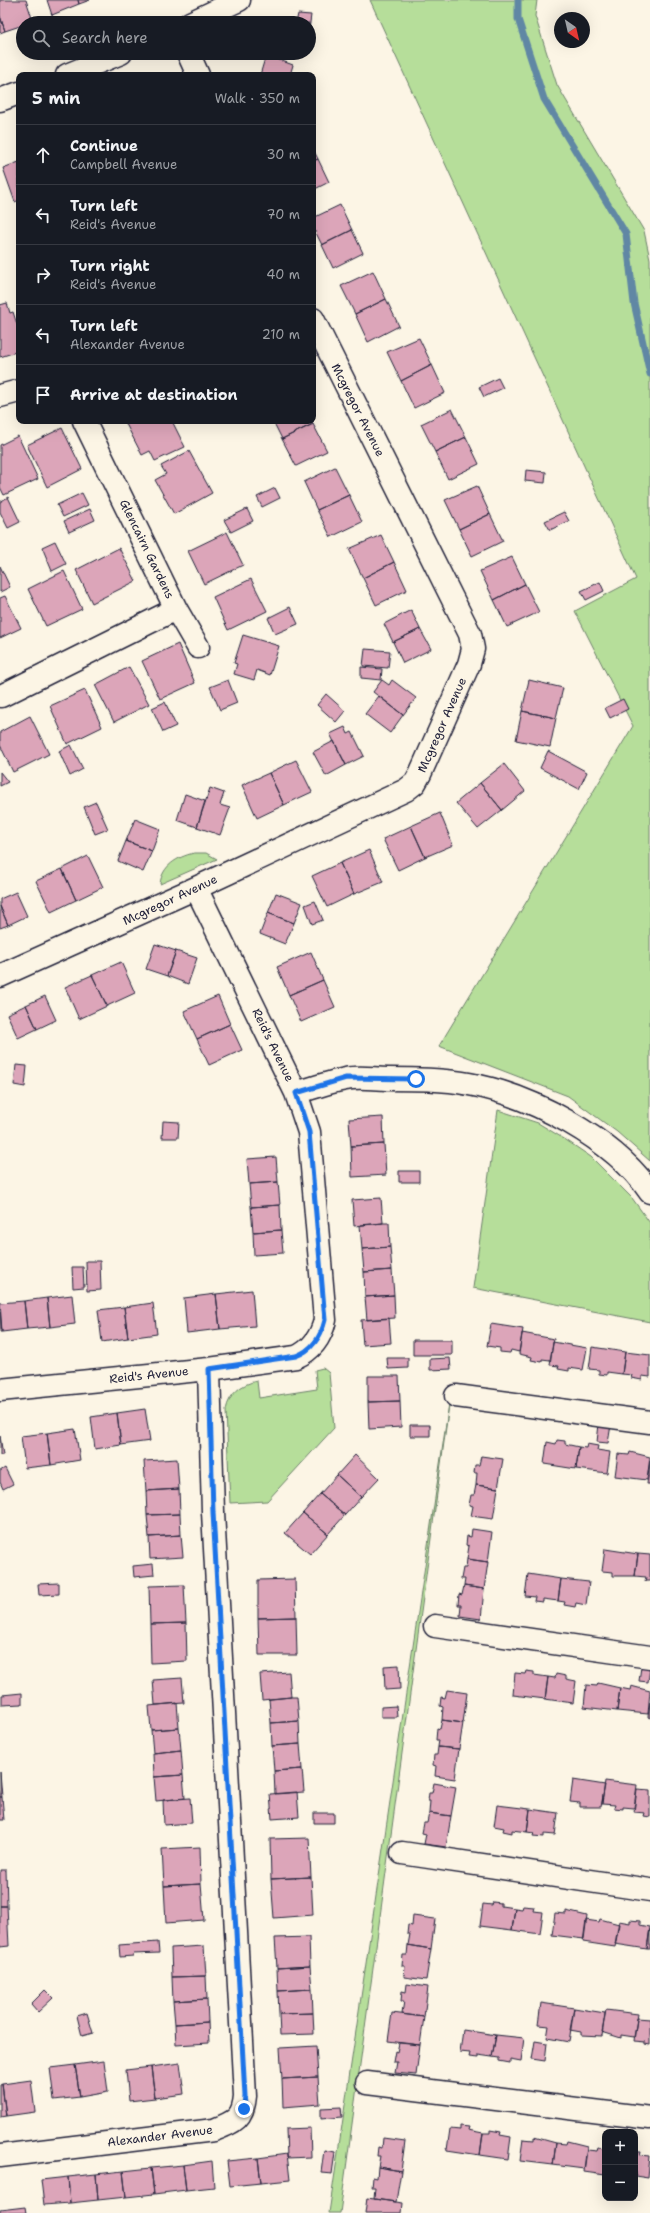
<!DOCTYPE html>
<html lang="en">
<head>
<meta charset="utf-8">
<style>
  body { margin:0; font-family:"Shantell Sans",sans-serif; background:#242831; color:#f1f3f6 }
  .controls { position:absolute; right:12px; bottom:12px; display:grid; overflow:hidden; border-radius:8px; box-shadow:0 4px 16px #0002 }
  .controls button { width:36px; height:36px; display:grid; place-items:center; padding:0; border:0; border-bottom:1px solid #363941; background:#171b24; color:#f1f3f6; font:20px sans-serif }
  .compass { position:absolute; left:554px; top:12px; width:36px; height:36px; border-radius:50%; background:#171b24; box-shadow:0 4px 16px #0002; rotate:146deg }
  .stop { position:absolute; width:12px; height:12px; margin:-9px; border:3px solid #1a73e8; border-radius:50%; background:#fff }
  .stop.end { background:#1a73e8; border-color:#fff; box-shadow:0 1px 4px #0008 }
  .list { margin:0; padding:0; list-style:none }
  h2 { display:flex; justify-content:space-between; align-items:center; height:52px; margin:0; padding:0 16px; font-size:17px }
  h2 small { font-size:13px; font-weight:400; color:#9ea1a6 }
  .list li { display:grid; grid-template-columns:26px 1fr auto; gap:12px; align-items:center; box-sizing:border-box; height:60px; padding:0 16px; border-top:1px solid #363941 }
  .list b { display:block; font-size:15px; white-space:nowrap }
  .list p { margin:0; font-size:13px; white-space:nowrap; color:#9ea1a6 }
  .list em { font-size:13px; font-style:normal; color:#9ea1a6 }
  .icon { flex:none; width:22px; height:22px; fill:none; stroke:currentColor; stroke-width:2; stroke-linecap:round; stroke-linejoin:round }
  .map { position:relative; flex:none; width:650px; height:2213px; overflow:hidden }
  .search { position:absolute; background:#171b24; box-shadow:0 4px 16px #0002; left:16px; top:16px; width:300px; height:44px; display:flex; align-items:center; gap:10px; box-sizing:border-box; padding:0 14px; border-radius:22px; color:#9ea1a6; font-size:15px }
  .panel { position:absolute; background:#171b24; box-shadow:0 4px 16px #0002; left:16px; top:72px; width:300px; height:352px; border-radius:8px }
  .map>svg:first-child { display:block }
</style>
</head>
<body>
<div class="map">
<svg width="650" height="2213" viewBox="0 0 650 2213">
  <rect width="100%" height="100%" fill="#fcf5e5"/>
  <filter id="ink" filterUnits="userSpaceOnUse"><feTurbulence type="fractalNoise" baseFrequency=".025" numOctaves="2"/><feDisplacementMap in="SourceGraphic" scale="8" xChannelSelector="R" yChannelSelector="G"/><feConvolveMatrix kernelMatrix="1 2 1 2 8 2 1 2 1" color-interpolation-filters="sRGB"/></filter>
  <g filter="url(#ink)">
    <path fill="#b6de9a" stroke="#6c806a" d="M370 0H537L535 16 557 85 644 231 650 259V1161L617 1132 568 1096 439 1046 633 726 575 611 636 579Z
      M194 853H206L217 859 160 884C162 866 177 857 194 853Z
      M498 1110 538 1123 566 1140 591 1157 632 1198 650 1223V1322L473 1288Z
      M323 1368 329 1373 334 1428 267 1501 230 1503 226 1410C229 1394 241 1384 257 1381L259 1398 317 1389 315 1370Z
      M451 1390 340 2213H329Z"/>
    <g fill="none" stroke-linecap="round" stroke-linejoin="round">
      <path stroke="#6087a4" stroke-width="7" d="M518 0V19L544 99 626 234 634 303 650 374"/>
    </g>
    <path fill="#dca5b9" stroke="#22223b" d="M0 0H26L33 21 23 23V25L5 31 0 16Z
      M47 0H78L79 4 52 15Z
      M78 0H90L79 4Z
      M298 14 311 15 309 30V23H296Z
      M0 16 5 31 0 33Z
      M266 55 293 65 290 75H260Z
      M313 149 318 159 313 161Z
      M318 159 329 182 313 190V161Z
      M19 162V200L15 202 3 168Z
      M340 205 352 230 322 245 313 227V218Z
      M352 230 363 253 333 268 322 245Z
      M373 271 386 299 355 314 341 286Z
      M386 299 399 326 368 342 355 314Z
      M7 303 10 313 13 312 19 330V351L0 357V305Z
      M419 338 432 365 401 381 387 352Z
      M432 365 445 393 414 408 401 381Z
      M498 378 503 388 484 397 479 387Z
      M452 409 466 437 435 452 421 424Z
      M172 421 185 447 155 461 150 451 142 455 125 422Z
      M273 421H312L313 424 282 439Z
      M313 424 327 451 296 466 282 439Z
      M62 428 82 469 47 487 27 445Z
      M18 436 38 479 4 495 0 487V445Z
      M466 437 479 464 448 479 435 452Z
      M189 451 212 493 174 514 155 480 166 474 161 466Z
      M335 467 349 495 317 510 304 482Z
      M526 470 546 472 545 483 525 481Z
      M477 486 490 514 459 529 445 500Z
      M275 488 280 498 262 507 257 497Z
      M82 493 88 505 63 517 57 505Z
      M349 495 362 522 331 537 317 510Z
      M8 497 20 522 8 528 0 512V502Z
      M90 509 95 520 69 532 64 521Z
      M247 509 253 521 231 532 224 520Z
      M564 512 569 521 550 530 545 521Z
      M490 514 503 541 472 556 459 529Z
      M227 532 243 565 204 584 188 551Z
      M381 535 394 562 363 578 349 549Z
      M55 541 66 564 52 571 42 547Z
      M119 548 136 581 92 603 76 570Z
      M512 557 525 584 494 600 480 571Z
      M394 562 407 590 376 605 363 578Z
      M0 566 10 587 0 592Z
      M64 571 82 609 46 626 28 589Z
      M251 579 267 611 228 630 213 597Z
      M600 582 604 591 586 600 581 591Z
      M525 584 539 612 507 627 494 600Z
      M5 596 21 628 0 638V598Z
      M290 607 298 624 275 634 268 618Z
      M411 610 420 629 393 642 384 624Z
      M420 629 431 649 403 663 393 642Z
      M243 635 279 646 270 675 257 670 254 680 234 674 237 664 234 663Z
      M178 644 195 683 160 699 142 661Z
      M365 649 390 651 388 668 363 666Z
      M129 667 149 704 114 722 95 685Z
      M361 667 382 669 381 680 361 678Z
      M228 680 237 703 220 710 210 687Z
      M382 680 389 685 392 680 416 698 403 715 373 692Z
      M529 680 563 688 556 718 522 711Z
      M85 690 102 727 67 744 50 706Z
      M326 694 345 711 336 722 317 705Z
      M379 696 403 715 390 733 365 714Z
      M623 699 628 709 610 718 605 708Z
      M165 702 176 726 163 732 152 708Z
      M522 711 556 718 550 747 516 740Z
      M30 716 49 754 13 772 0 745V732Z
      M345 727 348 734 352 732 364 756 346 765 330 734Z
      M334 741 346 765 326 776 313 752Z
      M71 745 83 769 70 776 59 751Z
      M548 751 587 772 579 789 540 768Z
      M296 760 312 792 284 805 269 773Z
      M504 764 525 791 502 810 480 783Z
      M0 772 8 782 0 786Z
      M269 773 284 805 257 818 242 785Z
      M480 783 502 810 478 829 456 803Z
      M210 788 224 793 220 805 230 808 220 835 197 827Z
      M185 794 205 801 197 827 177 820Z
      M96 802 108 829 95 834 84 807Z
      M440 813 453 845 425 857 411 826Z
      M135 819 160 829 152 851 126 841Z
      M411 826 425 857 398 870 383 839Z
      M126 841 152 851 143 872 118 861Z
      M369 850 383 882 354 894 340 863Z
      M88 856 103 887 76 900 62 869Z
      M340 863 354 894 327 907 312 876Z
      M62 869 76 900 51 912 36 881Z
      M16 892 27 916 8 925 0 906V899Z
      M276 893 302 903 294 923 268 913Z
      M315 901 323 920 312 924 305 905Z
      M0 906 8 925 0 928Z
      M268 913 294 923 285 944 260 934Z
      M155 944 176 951 167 976 146 969Z
      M176 951 197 958 188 984 167 976Z
      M311 952 323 980 289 995 277 967Z
      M121 962 135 993 107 1006 92 975Z
      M92 975 107 1006 79 1019 65 987Z
      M323 980 335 1007 301 1022 289 995Z
      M45 996 56 1020 37 1029 26 1005Z
      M218 996 230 1024 197 1039 184 1011Z
      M26 1005 37 1029 18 1038 7 1014Z
      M230 1024 242 1050 209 1065 197 1039Z
      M16 1065 27 1066 25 1087 14 1085Z
      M383 1117 384 1144 351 1146 349 1119Z
      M163 1121 179 1122 178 1138H162Z
      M384 1144 386 1175 352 1177 351 1146Z
      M276 1157 278 1182 249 1184 247 1159Z
      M399 1171H419V1182H399Z
      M278 1182 280 1205 251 1207 249 1184Z
      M381 1198 383 1223 354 1226 352 1200Z
      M280 1205 281 1230 253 1232 251 1207Z
      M383 1223H389L390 1247 362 1249 360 1225Z
      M281 1230 283 1253 254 1255 253 1232Z
      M390 1247 392 1270 364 1272 362 1249Z
      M86 1261H100L101 1290 87 1291Z
      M72 1267H83L84 1287 73 1288Z
      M392 1270 394 1295 365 1297 364 1272Z
      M252 1290 255 1326 220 1329 216 1294Z
      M216 1294 220 1329 187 1333 184 1298Z
      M72 1295 75 1324 50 1327 47 1298Z
      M394 1295 395 1318 367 1320 365 1297Z
      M47 1298 50 1327 27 1329 24 1301Z
      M24 1301 27 1329 2 1332 0 1303Z
      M153 1303 157 1334 128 1338 124 1307Z
      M124 1307 128 1338 102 1342 98 1310Z
      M0 1312 2 1332H0Z
      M389 1318 391 1343 363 1345 361 1320Z
      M491 1324 523 1329 519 1352 511 1350 510 1353 500 1352V1348L487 1346Z
      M522 1333 554 1339 550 1360 542 1359V1362L531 1360 532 1357 519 1354Z
      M413 1340H452V1355H413Z
      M553 1342 587 1348 583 1370 569 1368V1371L558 1369 559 1366 550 1365Z
      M592 1347 625 1352 622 1374 607 1372V1375L599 1374V1370L589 1369Z
      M625 1352 650 1355V1377L642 1376V1380L631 1378 632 1375 622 1374Z
      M387 1358H408V1368L388 1369Z
      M450 1358 451 1369 430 1370V1359Z
      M368 1376H399L400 1401 368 1402Z
      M400 1401 401 1427 369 1429 368 1402Z
      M145 1409 150 1441 121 1445 117 1413Z
      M117 1413 121 1445 95 1449 91 1417Z
      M599 1424 611 1425 608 1443 597 1442Z
      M410 1425H430V1436H410Z
      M75 1429 80 1460 51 1465 47 1433Z
      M47 1433 51 1465 25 1468 21 1436Z
      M0 1436 3 1455H0Z
      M557 1440 565 1441V1444L579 1447 576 1469 544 1464 547 1442 556 1444Z
      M587 1444 598 1446 597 1450 610 1452 607 1473 576 1469 579 1447 586 1448Z
      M630 1452 650 1457 647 1480 615 1476 618 1454 629 1455Z
      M355 1455 379 1478 361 1497 337 1475Z
      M481 1456 503 1459 498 1488 476 1485 477 1473H474L475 1465H479Z
      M177 1459 179 1489 146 1491 144 1461Z
      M650 1461V1484H647Z
      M5 1468 13 1484 3 1489 0 1482V1471Z
      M337 1475 361 1497 345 1515 320 1494Z
      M476 1485 498 1488 493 1519 471 1516 473 1506 469 1505 471 1495H474Z
      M179 1489 180 1514 147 1515 146 1491Z
      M320 1494 345 1515 328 1534 303 1513Z
      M303 1513 328 1534 310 1554 285 1533Z
      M180 1514 181 1535 149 1537 147 1515Z
      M472 1529 492 1532 488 1562 467 1559 469 1546 466 1545 467 1536 471 1537Z
      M181 1535 183 1557 150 1559 149 1537Z
      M605 1549 638 1554 635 1576H613V1572L602 1571Z
      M638 1554 650 1555V1581H645L646 1577 635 1576Z
      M467 1559 488 1562 484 1589 464 1586 465 1579H461L463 1568H466Z
      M153 1564 154 1575 134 1577 133 1566Z
      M528 1574 561 1579 558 1601 543 1599V1602L534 1601 535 1597 525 1596Z
      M295 1579 296 1617 258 1618V1580Z
      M561 1579 589 1582 586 1605 576 1603 575 1607 564 1605 565 1602 558 1601Z
      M59 1583V1594L39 1595 38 1584Z
      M184 1585 186 1623 150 1624 149 1586Z
      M464 1586 484 1589 481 1619 460 1616 461 1605H458L459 1594 462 1595Z
      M296 1617 297 1655H259L258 1618Z
      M186 1623 187 1661 151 1663 150 1624Z
      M399 1665 400 1689 385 1690 384 1666Z
      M641 1667 650 1668 648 1682 639 1681Z
      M526 1671 534 1672V1675L548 1677 545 1699 513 1695 515 1673 525 1674Z
      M289 1672 291 1697 262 1700 260 1674Z
      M556 1674 566 1676V1679L576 1681 573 1703 545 1699 548 1677 555 1678Z
      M182 1678 184 1703 155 1705 153 1680Z
      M598 1683 620 1688 617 1711 584 1707 586 1685 597 1686Z
      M631 1686 650 1691 648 1714 617 1711 620 1688 630 1690Z
      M447 1690 467 1693 463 1723 442 1720 443 1707 440 1706 441 1697 445 1698Z
      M22 1693V1704L2 1705V1695Z
      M291 1697H297L299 1721 271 1723 269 1699Z
      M650 1702V1718L648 1717Z
      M177 1703 179 1728 151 1730 149 1706Z
      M396 1706 397 1717H381V1707Z
      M442 1720 463 1723 459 1749 438 1747 439 1740H436L437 1728 440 1729Z
      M299 1721 300 1744 272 1746 271 1723Z
      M179 1728 181 1750 153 1753 151 1730Z
      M300 1744 302 1769 274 1771 272 1746Z
      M438 1747 459 1749 455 1779 435 1776 436 1766 433 1765 434 1755H437Z
      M181 1750 183 1775 154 1777 153 1753Z
      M302 1769 304 1792 275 1794 274 1771Z
      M0 1772 2 1797H0Z
      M183 1775 185 1798 156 1801 154 1777Z
      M573 1780 605 1785 601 1807H580V1803L570 1802Z
      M605 1781 637 1785 634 1808 623 1807V1809L614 1808 615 1805 602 1804Z
      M434 1783 456 1787 451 1816 429 1813 430 1801H428L429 1793H432Z
      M637 1789 650 1790V1817L644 1816 645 1813 634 1812Z
      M297 1792 299 1817 272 1819 270 1794Z
      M0 1797H2L4 1820H0Z
      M190 1798 192 1823 164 1825 163 1800Z
      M497 1805 530 1809 527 1832 512 1830V1833L503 1831 504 1828 494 1826Z
      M530 1809 558 1813 555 1835 544 1834V1837L533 1836 534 1833 527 1832Z
      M314 1813H334V1823H314Z
      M429 1813 451 1816 446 1847 424 1844 426 1834 422 1833 424 1823H427Z
      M309 1838 311 1877 271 1879 270 1839Z
      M200 1847 201 1884 164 1886 162 1849Z
      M0 1870H6L7 1906H0Z
      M311 1877 313 1915 274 1918 271 1879Z
      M201 1884 204 1920 166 1923 164 1886Z
      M493 1902 501 1903V1906L515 1908 512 1930 480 1926 483 1904 492 1905Z
      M0 1906H7L9 1946 0 1947Z
      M523 1906 534 1907 533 1911 543 1912 540 1934 512 1930 515 1908 522 1909Z
      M566 1911 587 1916 584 1939 552 1935 555 1913 566 1914Z
      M413 1916 435 1919 431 1949 408 1945 410 1934H407L408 1925 412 1926Z
      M600 1919 619 1924 615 1947 583 1942 586 1920 599 1922Z
      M630 1920 640 1921V1925L650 1927 647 1949 615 1944 619 1921 630 1923Z
      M650 1929V1949H647Z
      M309 1937 310 1966 277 1968 275 1938Z
      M158 1942 159 1953 133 1954V1956L120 1957 119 1945Z
      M408 1945 431 1949 426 1980 404 1977 405 1966H402L403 1955H407Z
      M204 1946 206 1976 172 1977 171 1948Z
      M310 1966 312 1989 278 1991 277 1968Z
      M206 1976 207 1999 173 2001 172 1977Z
      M407 1984 428 1987 424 2017 402 2014 404 2001H401L402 1991 406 1992Z
      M312 1989 313 2013 279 2014 278 1991Z
      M45 1990 53 1998 38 2012 31 2004Z
      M207 1999 208 2022 175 2024 173 2001Z
      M541 2003 574 2008 569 2042 547 2038 549 2026 538 2025Z
      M574 2008 605 2013 602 2036 581 2035V2032L570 2030Z
      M606 2010 638 2014 634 2037 621 2035V2038L602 2032Z
      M87 2013 93 2033 82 2036 77 2016Z
      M313 2013 314 2034 280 2035 279 2014Z
      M392 2013 424 2017 420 2045 388 2041Z
      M637 2018 650 2019V2045L645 2044V2042L634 2041Z
      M208 2022 209 2043 176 2045 175 2024Z
      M463 2030 496 2035 492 2057 478 2055V2058L469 2057 470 2053 460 2052Z
      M496 2035 524 2038 521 2061 510 2059V2063L499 2061V2058L492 2057Z
      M535 2041 547 2043 545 2061 532 2059Z
      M399 2043 420 2045 416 2075 395 2073 397 2062H393L395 2051 397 2052Z
      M316 2046 318 2077 282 2079 280 2048Z
      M104 2061 108 2092 80 2097 75 2065Z
      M180 2063 184 2094 155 2098 151 2067Z
      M75 2065 80 2097 54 2100 50 2068Z
      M151 2067 155 2098 129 2101 126 2070Z
      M318 2077 320 2104 283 2107 282 2079Z
      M31 2080 35 2112 6 2116 2 2084Z
      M2 2084 6 2116 0 2117V2085Z
      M341 2107 342 2117 321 2119V2108Z
      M460 2126 469 2127 468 2130 483 2133 480 2155 447 2150 450 2129 460 2130Z
      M310 2128 311 2157 287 2158 286 2129Z
      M490 2130 501 2132 500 2135 511 2137 508 2159 480 2155 483 2133H490Z
      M534 2137 556 2143 553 2165 520 2161 523 2139 534 2140Z
      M383 2138 405 2141 401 2171 378 2167 380 2156H377L378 2147 382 2148Z
      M567 2141 587 2146 584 2169 553 2165 556 2143 566 2144Z
      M598 2148 605 2149V2175L584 2172 587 2150 597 2151Z
      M324 2150 335 2152 332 2174 321 2173Z
      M635 2151H641L640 2155 650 2156 648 2178 635 2176Z
      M287 2154 290 2180 261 2183 258 2158Z
      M258 2158 261 2183 230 2186 227 2161Z
      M212 2161 214 2187 186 2190 183 2165Z
      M183 2165 186 2190 154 2194 151 2168Z
      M378 2167 401 2171 396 2202 374 2199 375 2188H372L373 2177 377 2178Z
      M151 2168 154 2194 126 2197 123 2171Z
      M123 2171 126 2197 98 2200 96 2174Z
      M96 2174 98 2200 70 2203 68 2177Z
      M68 2177 70 2203 44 2205 41 2180Z
      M367 2198 403 2203 402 2213H365Z
      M25 2207 26 2213H0V2210Z"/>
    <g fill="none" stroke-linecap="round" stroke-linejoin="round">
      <defs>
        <path id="street" d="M188 53 198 75
          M0 396 19 391
          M176 609 198 647
          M1 696 176 609 84 421
          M0 976 196 888 406 790 415 783 420 774 469 664 473 649 470 634 313 319
          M296 1093C312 1088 329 1082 346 1079 359 1076 374 1079 388 1079 415 1079 443 1079 469 1084 531 1095 614 1139 650 1192
          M0 1390 209 1369 296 1357C312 1350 321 1337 325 1320L309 1132 296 1093 196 888
          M456 1396 650 1422
          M435 1626 650 1657
          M402 1853 650 1890
          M367 2083 650 2118
          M0 2156 214 2130C234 2122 243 2119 245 2096L213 1512 209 1369"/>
        <path id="primary" d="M190 23 239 0
          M67 75 121 53
          M0 100 19 93"/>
      </defs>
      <use href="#street" stroke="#22223b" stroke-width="25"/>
      <use href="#primary" stroke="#22223b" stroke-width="25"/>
      <use href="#street" stroke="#fcf5e5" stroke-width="22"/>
      <use href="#primary" stroke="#fcf5e5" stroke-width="22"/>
    </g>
  </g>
  <g fill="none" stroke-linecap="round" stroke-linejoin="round" filter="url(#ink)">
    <path stroke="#1a73e8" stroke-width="5" d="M244 2109 245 2096 213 1512 209 1369 296 1356C312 1350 321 1337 325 1320L309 1132 296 1093 346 1078 416 1079"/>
  </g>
  <g text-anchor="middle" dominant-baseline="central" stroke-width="4" stroke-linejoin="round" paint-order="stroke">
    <g font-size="12" fill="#22223b" stroke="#fcf5e5">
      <text transform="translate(358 410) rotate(63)">Mcgregor Avenue</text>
      <text transform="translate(147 549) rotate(64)">Glencairn Gardens</text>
      <text transform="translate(442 725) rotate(-66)">Mcgregor Avenue</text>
      <text transform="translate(170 900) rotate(-25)">Mcgregor Avenue</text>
      <text transform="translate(273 1045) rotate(64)">Reid's Avenue</text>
      <text transform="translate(149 1375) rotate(-6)">Reid's Avenue</text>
      <text transform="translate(160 2136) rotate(-7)">Alexander Avenue</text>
    </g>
  </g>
</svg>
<div class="controls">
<button>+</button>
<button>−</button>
</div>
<svg class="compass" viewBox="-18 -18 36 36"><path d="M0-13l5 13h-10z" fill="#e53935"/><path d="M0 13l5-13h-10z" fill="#9ea1a6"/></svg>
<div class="stop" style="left:416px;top:1079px"></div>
<div class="stop end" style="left:244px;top:2109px"></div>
<div class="search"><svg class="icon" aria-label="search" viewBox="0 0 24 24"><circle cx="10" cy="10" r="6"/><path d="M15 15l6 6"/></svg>Search here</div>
<section class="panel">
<h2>5 min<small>Walk · 350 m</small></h2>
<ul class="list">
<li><svg class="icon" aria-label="ahead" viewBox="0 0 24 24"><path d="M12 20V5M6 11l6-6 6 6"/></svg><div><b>Continue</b><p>Campbell Avenue</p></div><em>30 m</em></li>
<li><svg class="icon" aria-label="left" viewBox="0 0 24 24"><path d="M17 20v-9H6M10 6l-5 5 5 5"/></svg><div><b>Turn left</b><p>Reid's Avenue</p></div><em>70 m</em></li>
<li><svg class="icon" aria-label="right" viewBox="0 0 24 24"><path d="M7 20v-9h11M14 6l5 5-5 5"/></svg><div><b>Turn right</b><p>Reid's Avenue</p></div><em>40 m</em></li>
<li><svg class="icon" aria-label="left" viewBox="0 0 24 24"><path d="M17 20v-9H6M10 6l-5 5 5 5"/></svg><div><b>Turn left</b><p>Alexander Avenue</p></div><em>210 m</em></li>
<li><svg class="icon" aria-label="arrive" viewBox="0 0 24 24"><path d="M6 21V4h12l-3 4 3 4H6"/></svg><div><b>Arrive at destination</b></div></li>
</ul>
</section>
</div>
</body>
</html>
